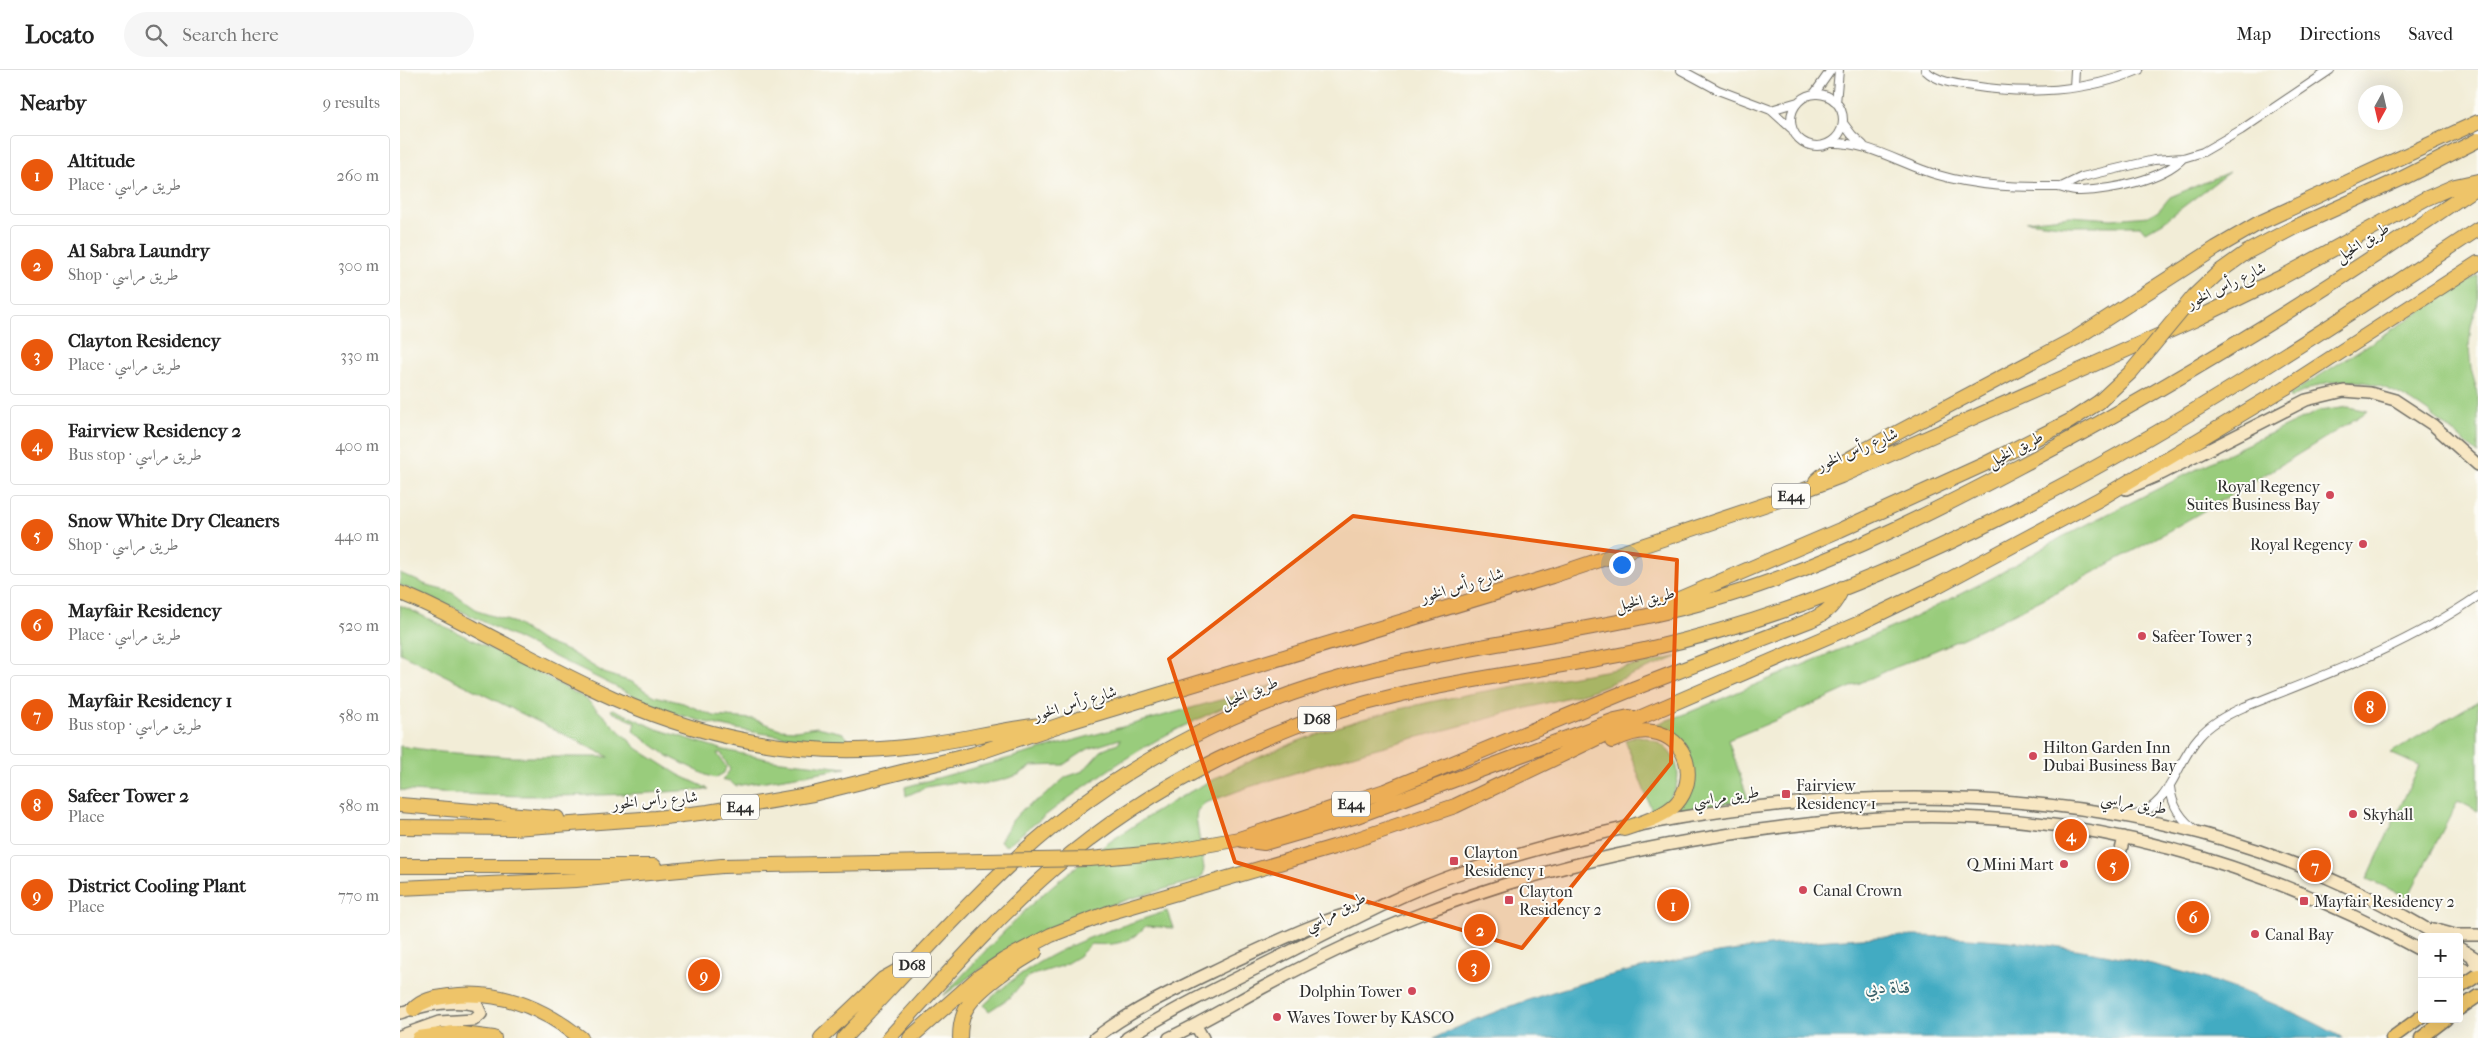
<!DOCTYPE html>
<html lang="en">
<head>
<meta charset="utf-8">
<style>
  body { margin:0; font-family:"IM FELL French Canon",Amiri,serif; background:#f6f6f6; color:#222 }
  .controls { position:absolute; right:15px; bottom:15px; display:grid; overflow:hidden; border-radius:5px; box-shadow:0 5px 20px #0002 }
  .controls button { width:45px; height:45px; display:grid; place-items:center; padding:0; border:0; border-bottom:1px solid #e0e0e0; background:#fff; color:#222; font:25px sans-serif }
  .compass { position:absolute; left:1958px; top:15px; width:45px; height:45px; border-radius:50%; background:#fff; box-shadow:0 5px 20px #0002; rotate:188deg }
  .you { position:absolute; left:1221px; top:494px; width:18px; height:18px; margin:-12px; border:4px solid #fff; border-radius:50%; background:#1a73e8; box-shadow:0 0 0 8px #1a73e833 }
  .badge { display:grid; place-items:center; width:32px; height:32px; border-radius:50%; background:#ea580c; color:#fff; font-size:16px; font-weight:700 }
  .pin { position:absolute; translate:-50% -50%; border:2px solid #fff; box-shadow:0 1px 5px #0006 }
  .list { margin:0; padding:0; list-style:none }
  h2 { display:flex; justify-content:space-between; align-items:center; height:65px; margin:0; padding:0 20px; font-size:21px }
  h2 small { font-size:16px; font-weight:400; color:#767676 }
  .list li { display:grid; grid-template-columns:32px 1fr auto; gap:15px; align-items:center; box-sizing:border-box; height:80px; margin:0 10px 10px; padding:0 10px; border:1px solid #e0e0e0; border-radius:5px }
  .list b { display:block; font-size:19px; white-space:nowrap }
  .list p { margin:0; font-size:16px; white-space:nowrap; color:#767676 }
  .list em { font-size:16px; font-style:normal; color:#767676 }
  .icon { flex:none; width:28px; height:28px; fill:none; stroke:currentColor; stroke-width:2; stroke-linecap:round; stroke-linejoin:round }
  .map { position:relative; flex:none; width:2078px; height:968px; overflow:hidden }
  header { display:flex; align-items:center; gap:30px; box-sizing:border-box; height:70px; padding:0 25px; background:#fff; border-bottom:1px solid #e0e0e0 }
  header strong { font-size:24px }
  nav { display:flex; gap:28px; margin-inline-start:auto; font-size:18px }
  .search { width:350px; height:45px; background:#f6f6f6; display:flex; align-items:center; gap:12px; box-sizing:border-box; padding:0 18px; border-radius:28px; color:#767676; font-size:19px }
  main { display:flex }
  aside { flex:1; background:#fff }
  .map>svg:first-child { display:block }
</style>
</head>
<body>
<header>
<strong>Locato</strong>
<div class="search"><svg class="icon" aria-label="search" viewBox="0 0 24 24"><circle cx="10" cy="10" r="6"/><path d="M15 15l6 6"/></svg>Search here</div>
<nav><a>Map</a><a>Directions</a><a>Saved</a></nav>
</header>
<main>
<aside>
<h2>Nearby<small>9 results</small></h2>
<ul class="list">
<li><span class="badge">1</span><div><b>Altitude</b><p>Place · طريق مراسي</p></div><em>260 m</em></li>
<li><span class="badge">2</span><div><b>Al Sabra Laundry</b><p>Shop · طريق مراسي</p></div><em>300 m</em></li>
<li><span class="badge">3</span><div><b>Clayton Residency</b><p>Place · طريق مراسي</p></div><em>330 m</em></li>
<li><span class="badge">4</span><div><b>Fairview Residency 2</b><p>Bus stop · طريق مراسي</p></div><em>400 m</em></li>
<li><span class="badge">5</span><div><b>Snow White Dry Cleaners</b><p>Shop · طريق مراسي</p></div><em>440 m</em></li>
<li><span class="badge">6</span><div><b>Mayfair Residency</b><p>Place · طريق مراسي</p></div><em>520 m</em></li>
<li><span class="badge">7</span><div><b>Mayfair Residency 1</b><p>Bus stop · طريق مراسي</p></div><em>580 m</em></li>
<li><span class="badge">8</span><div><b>Safeer Tower 2</b><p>Place</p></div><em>580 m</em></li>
<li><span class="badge">9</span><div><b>District Cooling Plant</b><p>Place</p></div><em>770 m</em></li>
</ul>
</aside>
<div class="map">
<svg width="2078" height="968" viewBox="0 0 2078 968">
  <rect width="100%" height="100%" fill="#fdfcf7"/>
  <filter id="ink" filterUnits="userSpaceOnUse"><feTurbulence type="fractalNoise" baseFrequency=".02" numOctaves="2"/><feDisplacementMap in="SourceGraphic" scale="10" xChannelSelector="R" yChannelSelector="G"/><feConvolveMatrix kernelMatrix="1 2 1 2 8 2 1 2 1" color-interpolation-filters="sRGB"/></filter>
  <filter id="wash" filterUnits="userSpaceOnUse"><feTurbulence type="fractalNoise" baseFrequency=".0096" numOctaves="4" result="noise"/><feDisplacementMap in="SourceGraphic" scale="20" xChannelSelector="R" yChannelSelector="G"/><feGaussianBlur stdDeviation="1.12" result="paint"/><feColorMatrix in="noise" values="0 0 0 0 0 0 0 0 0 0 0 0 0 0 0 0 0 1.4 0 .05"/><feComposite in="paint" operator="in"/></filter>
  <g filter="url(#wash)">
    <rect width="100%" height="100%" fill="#f2edd7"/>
    <path fill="#99cc7c" stroke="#627c54" d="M1829 102 1763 152 1745 162 1740 156H1668L1626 151 1671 146 1712 149 1748 146 1760 139 1770 127Z
      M2078 205V232L2071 256 2069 277 2071 299 2078 324V384C2035 346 1985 298 1922 314 1911 317 1900 324 1890 328L1889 325Z
      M1948 337 1968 341C1841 421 1710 498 1574 563 1537 581 1497 595 1460 613 1416 633 1373 652 1328 670L1348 729 1273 743 1292 689 1245 658 1290 642 1503 553 1594 507 1662 467 1839 378 1919 341Z
      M0 503 31 517 51 522 80 542 115 553 142 571 170 582 206 604 232 612 255 626 283 633 314 646 353 649 380 659 395 660 417 657 443 663 451 672C386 669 321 660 259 638L55 538 0 515Z
      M0 535 127 596 186 629 238 679 279 705 309 719C206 727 103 729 0 720V676L41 682 113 687H209L0 583Z
      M1280 586 1188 622 966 681 849 717 805 733 797 741 796 748 804 798 803 805 797 810C748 824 698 836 652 857 613 875 577 901 543 926 578 889 613 850 652 816 752 733 873 670 1000 639 1093 616 1188 607 1280 586Z
      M878 614C840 630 803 646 766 665 709 696 657 736 606 776L600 771 612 751 623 739 644 726 666 707 683 701 703 679 720 672V669L688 679 663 695 632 696 618 705 599 711 576 715 556 712 526 717 506 726 505 717Z
      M2078 631V741L2058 731 2008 827 1967 809 2019 696 1990 683Z
      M213 639 257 659 324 680 372 690 446 698 335 716 330 711 322 710 330 700 321 683H317L326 697 324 703 315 708 306 705 268 686 233 661 235 652 212 642 211 640Z
      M1238 666C1283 672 1293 721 1252 741L1225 670Z
      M767 841 773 858 746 856C730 873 714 876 691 874L679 886 662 896 629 906 609 928 589 941 584 935C640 880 695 865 767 841Z"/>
    <path fill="#43abc2" stroke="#376b76" d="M1516 866C1664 869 1812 894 1943 968H1034C1184 898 1352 869 1516 866Z"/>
  </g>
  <g filter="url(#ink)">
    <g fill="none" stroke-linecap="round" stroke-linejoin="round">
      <defs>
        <path id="street" d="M1281 0 1318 20 1371 40 1391 58
          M1525 0C1537 12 1556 14 1572 16 1627 25 1687 22 1739 0
          M1674 17 1675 0
          M1391 50a26 26 0 1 1 52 0a26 26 0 1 1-52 0Z
          M1414 24 1431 0
          M1436 33 1439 0
          M1371 40 1398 32
          M1443 53 1452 65 1463 75
          M1430 73C1468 71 1502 95 1538 105 1578 117 1617 117 1658 117 1665 118 1672 122 1680 121 1710 120 1762 110 1783 88
          M1661 117 1682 107 1754 90 1783 88 1803 82 1841 60 1930 0
          M1770 717C1772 736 1781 750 1797 761
          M1731 746C1771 739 1775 693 1799 667 1810 654 1828 644 1844 637 1925 605 2006 576 2078 526"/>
        <path id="secondary" d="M1726 419 1761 404 1906 330 1944 321 1970 323 1995 330 2033 355 2078 395
          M1721 780 1724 767
          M2033 859 2055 865H2078
          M2059 878 2077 889
          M2059 897 2067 901 2075 899 2076 894 2072 886
          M0 943C23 935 52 929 77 935L81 944 74 950 39 952 0 966
          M796 956 803 968
          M695 968C737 936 785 915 832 892 876 872 917 851 964 839
          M727 968C780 935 837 908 893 880 947 853 1000 824 1057 804 1295 723 1582 699 1825 770 1900 792 1973 826 2040 867
          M769 968C801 953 831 935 862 918 912 891 964 866 1018 845 1116 806 1220 781 1325 765 1384 756 1443 749 1502 747 1686 741 1862 793 2022 881"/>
        <path id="primary" d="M2059 939 2078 926
          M1992 968 2022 946
          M2021 968 2046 949"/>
        <path id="highway" d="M1416 411 1425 403 1463 381 1676 268 1816 178 1859 153 2078 52
          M0 523C25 532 48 545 72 557 118 581 165 606 213 628 309 671 410 689 514 676 557 671 598 660 641 655
          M1258 538 1440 460 1585 394 1670 351 1699 332
          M1212 671C1225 665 1239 659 1253 662 1287 667 1299 709 1276 734 1263 747 1241 753 1224 759
          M0 735 157 748
          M0 757 114 758 256 748 308 742 413 724 574 684 669 652 1152 506 1376 431 1441 406 1794 250 1884 206 2025 129 2055 116 2078 111
          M839 769 985 721 1235 618 1411 550C1427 543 1436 534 1442 518
          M842 770 864 773 957 746 1215 650 1229 647
          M0 796H254
          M0 818 176 810 322 796
          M14 939C24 929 36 928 49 926 99 919 142 937 181 968
          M19 968 55 963 94 968
          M421 968 483 909 508 895
          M444 968C502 906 558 842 620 785 723 691 850 628 985 596 1114 566 1246 557 1371 511 1457 480 1539 439 1620 396 1778 313 1931 218 2078 116
          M489 968C542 910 594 850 654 798 753 713 875 653 1002 624 1082 606 1164 597 1244 580 1297 568 1350 553 1402 534 1645 445 1863 301 2078 159
          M510 968 580 906 604 890 651 865 708 843 934 777 1055 736 1239 648 1462 552 1537 516 1698 430 1795 372 1885 318 2078 193
          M560 968C560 959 561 950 565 941 574 921 616 893 635 882"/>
      </defs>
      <use href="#street" stroke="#716f67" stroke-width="10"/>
      <use href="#secondary" stroke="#716f67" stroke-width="14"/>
      <use href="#primary" stroke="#716f67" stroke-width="15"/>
      <use href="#highway" stroke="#716f67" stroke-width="16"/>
      <use href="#street" stroke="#fff" stroke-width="8"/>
      <use href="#secondary" stroke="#f8e7c3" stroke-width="11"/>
      <use href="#primary" stroke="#eec469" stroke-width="12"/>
      <use href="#highway" stroke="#eec469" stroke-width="14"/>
      <defs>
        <path id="primary-bridge" d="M2059 918 2078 905"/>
        <path id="highway-bridge" d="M1699 332 1731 302 1794 226 1819 202 1847 182 1895 157 2003 108 2078 70
          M322 796 690 789 767 782 839 769"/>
      </defs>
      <use href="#primary-bridge" stroke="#716f67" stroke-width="15" stroke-linecap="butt"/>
      <use href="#highway-bridge" stroke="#716f67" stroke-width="16" stroke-linecap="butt"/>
      <use href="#primary-bridge" stroke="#eec469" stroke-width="12"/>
      <use href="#highway-bridge" stroke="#eec469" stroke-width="14"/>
    </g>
  </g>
  <path fill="#e8590c" fill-opacity="0.2" stroke="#e8590c" stroke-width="4" stroke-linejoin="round" d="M953 446 1277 490 1271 693 1122 878 835 792 769 589Z"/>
  <g fill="#d1495b" stroke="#fdfcf7" stroke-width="2">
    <circle cx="1930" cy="425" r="5"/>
    <circle cx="1963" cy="474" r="5"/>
    <circle cx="1742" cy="566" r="5"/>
    <circle cx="1633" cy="686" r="5"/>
    <rect x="1381" y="719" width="10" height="10" rx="2.5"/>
    <circle cx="1953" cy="744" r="5"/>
    <rect x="1049" y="786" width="10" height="10" rx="2.5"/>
    <circle cx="1664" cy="794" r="5"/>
    <circle cx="1403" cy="820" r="5"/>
    <rect x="1104" y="825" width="10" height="10" rx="2.5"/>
    <rect x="1899" y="826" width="10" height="10" rx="2.5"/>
    <circle cx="1855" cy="864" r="5"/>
    <circle cx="1012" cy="921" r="5"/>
    <circle cx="877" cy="947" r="5"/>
  </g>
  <g text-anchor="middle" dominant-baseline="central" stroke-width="4" stroke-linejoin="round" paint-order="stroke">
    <g fill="#fdfcf7" stroke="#6a6a68" stroke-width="1">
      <rect x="1372" y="413.5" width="38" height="25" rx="4"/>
      <rect x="898" y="636.5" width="38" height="25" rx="4"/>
      <rect x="932" y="721.5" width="38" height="25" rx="4"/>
      <rect x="321" y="724.5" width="38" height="25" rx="4"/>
      <rect x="493" y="882.5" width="38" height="25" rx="4"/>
    </g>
    <g font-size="15" font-weight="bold" fill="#2b2b2b">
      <text x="1391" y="426">E44</text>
      <text x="917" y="649">D68</text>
      <text x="951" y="734">E44</text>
      <text x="340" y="737">E44</text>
      <text x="512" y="895">D68</text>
    </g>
    <g font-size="16" fill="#2b2b2b" stroke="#fdfcf7">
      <text transform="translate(1962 172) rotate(-32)">طريق الخيل</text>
      <text transform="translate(1826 215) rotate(-26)">شارع رأس الخور</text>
      <text transform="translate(1457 379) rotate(-23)">شارع رأس الخور</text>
      <text transform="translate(1615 379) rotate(-28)">طريق الخيل</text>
      <text transform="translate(1062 515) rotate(-17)">شارع رأس الخور</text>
      <text transform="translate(1245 529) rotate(-13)">طريق الخيل</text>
      <text transform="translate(849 622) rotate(-22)">طريق الخيل</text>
      <text transform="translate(675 633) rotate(-17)">شارع رأس الخور</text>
      <text transform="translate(1326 726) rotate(-8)">طريق مراسي</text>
      <text transform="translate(255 730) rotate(-5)">شارع رأس الخور</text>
      <text transform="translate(1734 733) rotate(10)">طريق مراسي</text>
      <text transform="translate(935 841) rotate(-27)">طريق مراسي</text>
    </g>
    <g font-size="16" fill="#2b2b2b" stroke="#fdfcf7" text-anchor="start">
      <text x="1920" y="416" text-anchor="end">Royal Regency<tspan x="1920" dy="18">Suites Business Bay</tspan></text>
      <text x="1953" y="474" text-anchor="end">Royal Regency</text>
      <text x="1752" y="566">Safeer Tower 3</text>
      <text x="1643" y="677">Hilton Garden Inn<tspan x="1643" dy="18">Dubai Business Bay</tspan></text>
      <text x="1396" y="715">Fairview<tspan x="1396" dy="18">Residency 1</tspan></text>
      <text x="1963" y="744">Skyhall</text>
      <text x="1064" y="782">Clayton<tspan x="1064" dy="18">Residency 1</tspan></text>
      <text x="1654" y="794" text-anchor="end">Q Mini Mart</text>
      <text x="1413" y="820">Canal Crown</text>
      <text x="1119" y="821">Clayton<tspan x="1119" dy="18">Residency 2</tspan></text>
      <text x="1914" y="831">Mayfair Residency 2</text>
      <text x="1865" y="864">Canal Bay</text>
      <text x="1002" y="921" text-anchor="end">Dolphin Tower</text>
      <text x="887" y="947">Waves Tower by KASCO</text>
    </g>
    <g font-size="18" font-style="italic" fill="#355e67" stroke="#fdfcf7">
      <text x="1488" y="917">قناة دبي</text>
    </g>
  </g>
</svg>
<div class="controls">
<button>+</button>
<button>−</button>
</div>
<svg class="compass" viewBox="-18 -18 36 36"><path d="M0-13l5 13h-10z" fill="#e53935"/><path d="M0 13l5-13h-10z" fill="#767676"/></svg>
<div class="you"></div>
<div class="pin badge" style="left:1273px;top:835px">1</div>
<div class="pin badge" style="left:1080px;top:860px">2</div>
<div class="pin badge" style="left:1074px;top:896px">3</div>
<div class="pin badge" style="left:1671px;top:765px">4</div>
<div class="pin badge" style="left:1713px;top:795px">5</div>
<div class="pin badge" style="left:1793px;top:847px">6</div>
<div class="pin badge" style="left:1915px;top:796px">7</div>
<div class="pin badge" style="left:1970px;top:637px">8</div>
<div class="pin badge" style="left:304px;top:905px">9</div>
</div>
</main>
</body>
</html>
